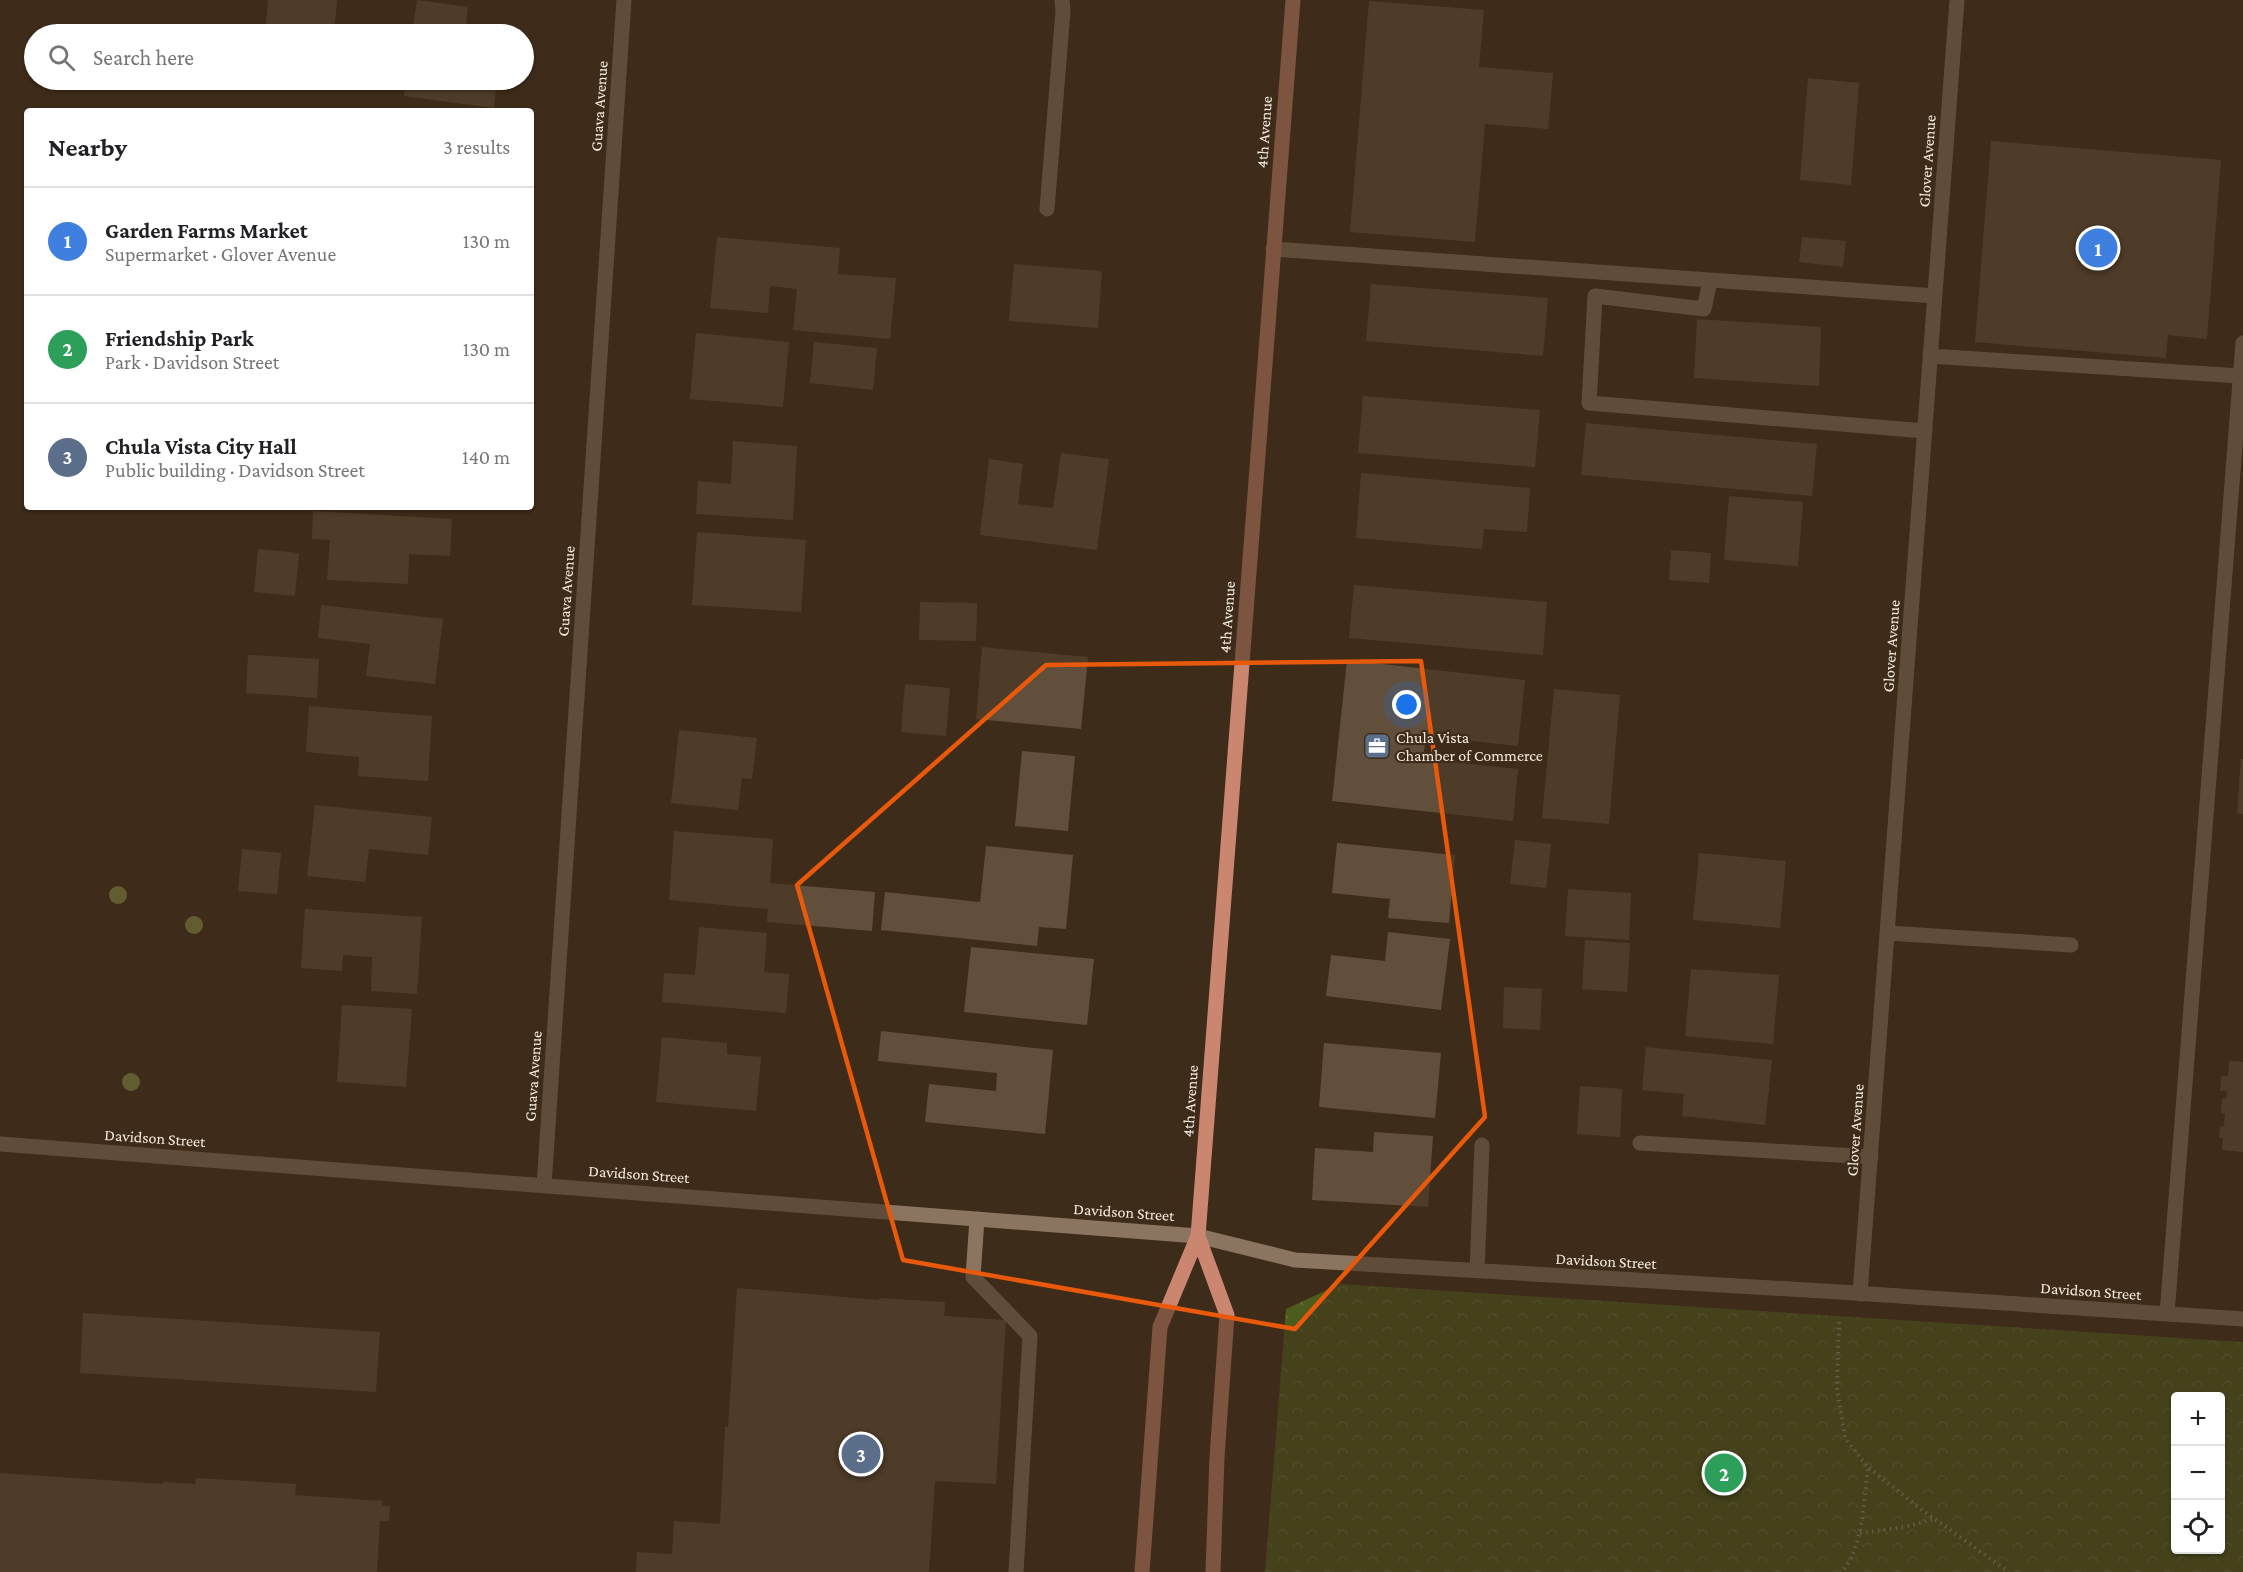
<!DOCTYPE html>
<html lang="en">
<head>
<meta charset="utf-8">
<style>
  body { margin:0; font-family:"Crimson Pro",serif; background:#f2f2f2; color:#202124 }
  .controls { position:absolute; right:18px; bottom:18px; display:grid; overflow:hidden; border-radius:6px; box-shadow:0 2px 4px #0004 }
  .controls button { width:54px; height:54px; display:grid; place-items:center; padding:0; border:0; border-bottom:2px solid #e0e0e0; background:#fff; color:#202124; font:30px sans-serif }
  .you { position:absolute; left:1407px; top:705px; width:21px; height:21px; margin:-15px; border:4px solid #fff; border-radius:50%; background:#1a73e8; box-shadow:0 0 0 9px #1a73e833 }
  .badge { display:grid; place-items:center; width:39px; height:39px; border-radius:50%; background:#d93025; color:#fff; font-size:20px; font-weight:700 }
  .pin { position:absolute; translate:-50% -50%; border:3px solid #fff; box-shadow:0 2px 6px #0006 }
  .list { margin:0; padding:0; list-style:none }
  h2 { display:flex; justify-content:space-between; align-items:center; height:78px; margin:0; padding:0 24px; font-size:26px }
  h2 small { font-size:20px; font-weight:400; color:#757577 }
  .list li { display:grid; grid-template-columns:39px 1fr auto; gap:18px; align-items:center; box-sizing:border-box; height:108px; padding:0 24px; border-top:2px solid #e0e0e0 }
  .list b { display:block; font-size:22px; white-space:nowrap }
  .list p { margin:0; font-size:20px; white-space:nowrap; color:#757577 }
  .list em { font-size:20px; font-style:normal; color:#757577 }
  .icon { flex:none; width:33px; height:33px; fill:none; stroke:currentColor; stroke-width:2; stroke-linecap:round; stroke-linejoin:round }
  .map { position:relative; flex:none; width:2243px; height:1572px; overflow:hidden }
  .search { position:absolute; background:#fff; box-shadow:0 2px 4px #0004; left:24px; top:24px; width:510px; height:66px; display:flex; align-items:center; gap:15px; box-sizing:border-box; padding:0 21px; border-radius:33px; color:#757577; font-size:22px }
  .panel { position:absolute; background:#fff; box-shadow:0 2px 4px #0004; left:24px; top:108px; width:510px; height:402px; border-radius:6px }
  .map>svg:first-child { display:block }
</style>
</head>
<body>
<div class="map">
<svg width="2243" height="1572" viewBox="0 0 2243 1572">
  <defs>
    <pattern id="park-crowns" width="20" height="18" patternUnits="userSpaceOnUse" patternTransform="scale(1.5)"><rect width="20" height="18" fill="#4d5c1d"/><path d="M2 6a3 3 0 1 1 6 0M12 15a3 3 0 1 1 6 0" fill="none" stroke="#67743e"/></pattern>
  </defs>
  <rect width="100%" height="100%" fill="#3e2c1a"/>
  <path fill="url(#park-crowns)" fill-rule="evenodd" d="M1340 1284 2243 1342V1572H1265L1286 1309ZM2176 1396H2220V1550H2176Z"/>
  <path fill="#624f3b" d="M268 0H337L334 34H265Z
    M417 0 468 7 466 24 504 29 503 34H412Z
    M1369 1 1484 10 1479 67 1553 73 1548 129 1485 124 1475 242 1350 232Z
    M1808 78 1859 83 1851 185 1800 180Z
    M406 80H497L494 108 404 96Z
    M1991 141 2221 160 2207 339 2168 335 2166 358 1975 342Z
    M717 237 840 248 838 274 896 278 890 339 793 330 797 289 770 286 768 313 710 308Z
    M1802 237 1846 241 1843 267 1799 262Z
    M1014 264 1102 271 1098 328 1009 321Z
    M1371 284 1548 298 1543 356 1366 341Z
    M1697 319 1821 327 1819 386 1694 378Z
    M696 333 789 342 783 407 690 399Z
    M814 342 877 348 873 390 810 383Z
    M1363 396 1540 410 1535 467 1358 453Z
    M1586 423 1817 444 1812 496 1581 475Z
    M733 441 797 446 793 520 696 514 698 481 731 484Z
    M1061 453 1109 459 1097 550 980 535 989 459 1023 464 1018 504 1053 508Z
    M1361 473 1530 488 1527 532 1484 529 1482 549 1356 538Z
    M1729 496 1803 502 1798 566 1724 560Z
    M313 511 452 519 450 556 409 554 408 584 327 580 330 540 312 539Z
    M697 532 806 540 801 612 692 605Z
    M258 549 299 553 295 596 254 592Z
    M1671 550 1711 553 1709 583 1669 580Z
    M1354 585 1547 602 1543 655 1349 638Z
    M920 602 977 603 976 641 919 640Z
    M321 605 443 619 435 684 366 676 370 644 318 638Z
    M982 647 1088 657 1081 729 976 719Z
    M248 655 319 659 317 698 246 693Z
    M1347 660 1525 680 1518 746 1426 736 1423 759 1518 769 1513 821 1332 801Z
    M905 684 950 688 946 736 901 732Z
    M1554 689 1620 695 1609 824 1542 818Z
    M309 706 432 716 428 781 358 776 359 757 306 752Z
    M679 730 757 738 752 779 742 778 738 810 671 803Z
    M1022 751 1075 756 1068 831 1015 826Z
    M2241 759H2243V814L2237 813Z
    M315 805 432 817 428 855 369 849 365 882 307 876Z
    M674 831 773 839 770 883 875 892 872 931 767 922 768 909 669 900Z
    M1515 840 1551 844 1546 888 1510 884Z
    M1337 843 1455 855 1449 923 1388 918 1390 899 1332 893Z
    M986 846 1073 855 1066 929 1039 927 1037 946 881 930 885 892 980 902Z
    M242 849 281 853 277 894 238 891Z
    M1699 853 1786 861 1780 928 1693 920Z
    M1568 889 1631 893 1629 940 1565 936Z
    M305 909 422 917 417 994 371 991 372 957 343 955 342 971 301 968Z
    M699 927 767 933 764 972 789 974 786 1013 662 1002 664 973 695 975Z
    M1388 932 1450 939 1441 1010 1326 996 1331 955 1385 961Z
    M1585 940 1630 943 1627 992 1582 989Z
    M971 947 1094 959 1087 1025 964 1012Z
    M1691 969 1779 975 1773 1044 1685 1036Z
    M1504 987 1542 989 1540 1030 1503 1028Z
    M342 1005 412 1009 406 1087 337 1082Z
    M881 1031 1053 1050 1045 1134 925 1122 929 1084 996 1091 997 1073 878 1061Z
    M662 1037 727 1043V1054L761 1057 756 1111 656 1102Z
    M1324 1043 1441 1053 1435 1118 1319 1107Z
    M1646 1047 1772 1060 1765 1125 1682 1116 1684 1094 1642 1090Z
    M2229 1061 2243 1062V1152L2222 1150 2223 1138H2219L2220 1127 2224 1126 2225 1114 2221 1113 2222 1099H2226L2227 1091H2220L2221 1076H2228Z
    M1580 1086 1622 1089 1620 1137 1577 1134Z
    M1374 1132 1433 1136 1428 1207 1312 1200 1315 1148 1373 1152Z
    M737 1288 879 1300V1298L945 1302 944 1316 1006 1320 996 1484 935 1481 929 1572H636L637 1552 672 1554 674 1521 720 1524 725 1427H728Z
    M83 1313 380 1332 376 1392 80 1373Z
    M0 1473 163 1484V1482L195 1484 196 1478 296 1484 295 1495 382 1501V1506H390L389 1521H380L377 1572H0Z"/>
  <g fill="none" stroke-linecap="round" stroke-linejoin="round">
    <path stroke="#9e8f81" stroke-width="4" stroke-dasharray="1.5 4.5" stroke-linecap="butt" d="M1839 1322 1837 1389 1845 1438 1868 1468C1864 1498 1863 1551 1841 1572
      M1869 1468 1922 1510 2009 1572
      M1860 1533 1905 1527 1934 1519"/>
    <path stroke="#8b7561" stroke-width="15" d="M1047 209 1063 11 1062 0
      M1273 249 1935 296
      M1710 281 1704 309 1595 296 1589 403 1925 431
      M1930 356 2240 376
      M1888 933 2071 945
      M1640 1143 1871 1157
      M0 1144 1198 1236 1295 1260 1840 1292 2243 1319
      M544 1185 624 0
      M977 1219 973 1277 1030 1336 1016 1572
      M1477 1271 1482 1145
      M1860 1294 1957 0
      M2167 1314 2243 343"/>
    <path stroke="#cb8670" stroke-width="15" d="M1198 1236 1227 1315 1217 1457 1213 1572
      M1142 1572 1160 1327 1198 1236 1293 0"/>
  </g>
  <g fill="#8f994d">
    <circle cx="118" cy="895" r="9"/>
    <circle cx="194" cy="925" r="9"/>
    <circle cx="131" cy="1082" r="9"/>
  </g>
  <path d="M0 0H2243V1572H0ZM1421 661 1485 1117 1295 1329 903 1260 797 885 1046 665Z" fill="#3e2c1a" fill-opacity=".55" fill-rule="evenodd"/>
  <path fill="none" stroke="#e8590c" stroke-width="4.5" stroke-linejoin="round" d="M1421 661 1485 1117 1295 1329 903 1260 797 885 1046 665Z"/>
  <defs>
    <symbol id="office-square" viewBox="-11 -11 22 22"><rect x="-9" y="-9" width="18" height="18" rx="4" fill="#5c6f8a" stroke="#3e2c1a"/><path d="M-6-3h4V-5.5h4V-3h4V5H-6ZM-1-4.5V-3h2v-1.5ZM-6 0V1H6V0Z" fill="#fff"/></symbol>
  </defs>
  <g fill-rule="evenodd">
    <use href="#office-square" x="1362" y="731" width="30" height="30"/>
  </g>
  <g text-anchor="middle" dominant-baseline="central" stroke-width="4.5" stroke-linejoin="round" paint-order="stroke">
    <g font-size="16" fill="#f7ebe0" stroke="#3e2c1a">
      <text transform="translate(599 106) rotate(-86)">Guava Avenue</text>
      <text transform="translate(1264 132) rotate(-86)">4th Avenue</text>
      <text transform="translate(1927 161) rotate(-86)">Glover Avenue</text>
      <text transform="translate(566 591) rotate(-86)">Guava Avenue</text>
      <text transform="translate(1227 617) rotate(-86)">4th Avenue</text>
      <text transform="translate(1891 646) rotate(-86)">Glover Avenue</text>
      <text transform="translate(533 1076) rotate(-86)">Guava Avenue</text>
      <text transform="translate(1190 1101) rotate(-86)">4th Avenue</text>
      <text transform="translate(1855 1130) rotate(-86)">Glover Avenue</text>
      <text transform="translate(155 1138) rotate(4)">Davidson Street</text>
      <text transform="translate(639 1174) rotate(4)">Davidson Street</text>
      <text transform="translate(1124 1212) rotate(4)">Davidson Street</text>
      <text transform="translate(1606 1261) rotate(3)">Davidson Street</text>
      <text transform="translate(2091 1291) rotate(4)">Davidson Street</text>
    </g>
    <g font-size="16" fill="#f7ebe0" stroke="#3e2c1a" text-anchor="start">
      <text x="1396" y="737">Chula Vista<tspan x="1396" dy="18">Chamber of Commerce</tspan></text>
    </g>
  </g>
</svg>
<div class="controls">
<button>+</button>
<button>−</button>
<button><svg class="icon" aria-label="locate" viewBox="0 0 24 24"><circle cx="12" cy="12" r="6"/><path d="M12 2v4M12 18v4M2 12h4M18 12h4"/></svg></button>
</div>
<div class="you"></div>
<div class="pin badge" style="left:2098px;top:248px;background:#3f7fe0">1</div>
<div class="pin badge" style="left:1724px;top:1473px;background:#2e9e5b">2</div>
<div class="pin badge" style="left:861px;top:1454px;background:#5c6f8a">3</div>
<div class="search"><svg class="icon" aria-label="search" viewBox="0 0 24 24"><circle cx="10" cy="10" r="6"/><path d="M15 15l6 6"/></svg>Search here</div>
<section class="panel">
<h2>Nearby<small>3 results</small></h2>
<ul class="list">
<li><span class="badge" style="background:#3f7fe0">1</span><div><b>Garden Farms Market</b><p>Supermarket · Glover Avenue</p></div><em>130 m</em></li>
<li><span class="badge" style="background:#2e9e5b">2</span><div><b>Friendship Park</b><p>Park · Davidson Street</p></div><em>130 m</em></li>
<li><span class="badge" style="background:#5c6f8a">3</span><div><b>Chula Vista City Hall</b><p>Public building · Davidson Street</p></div><em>140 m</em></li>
</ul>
</section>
</div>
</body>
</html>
